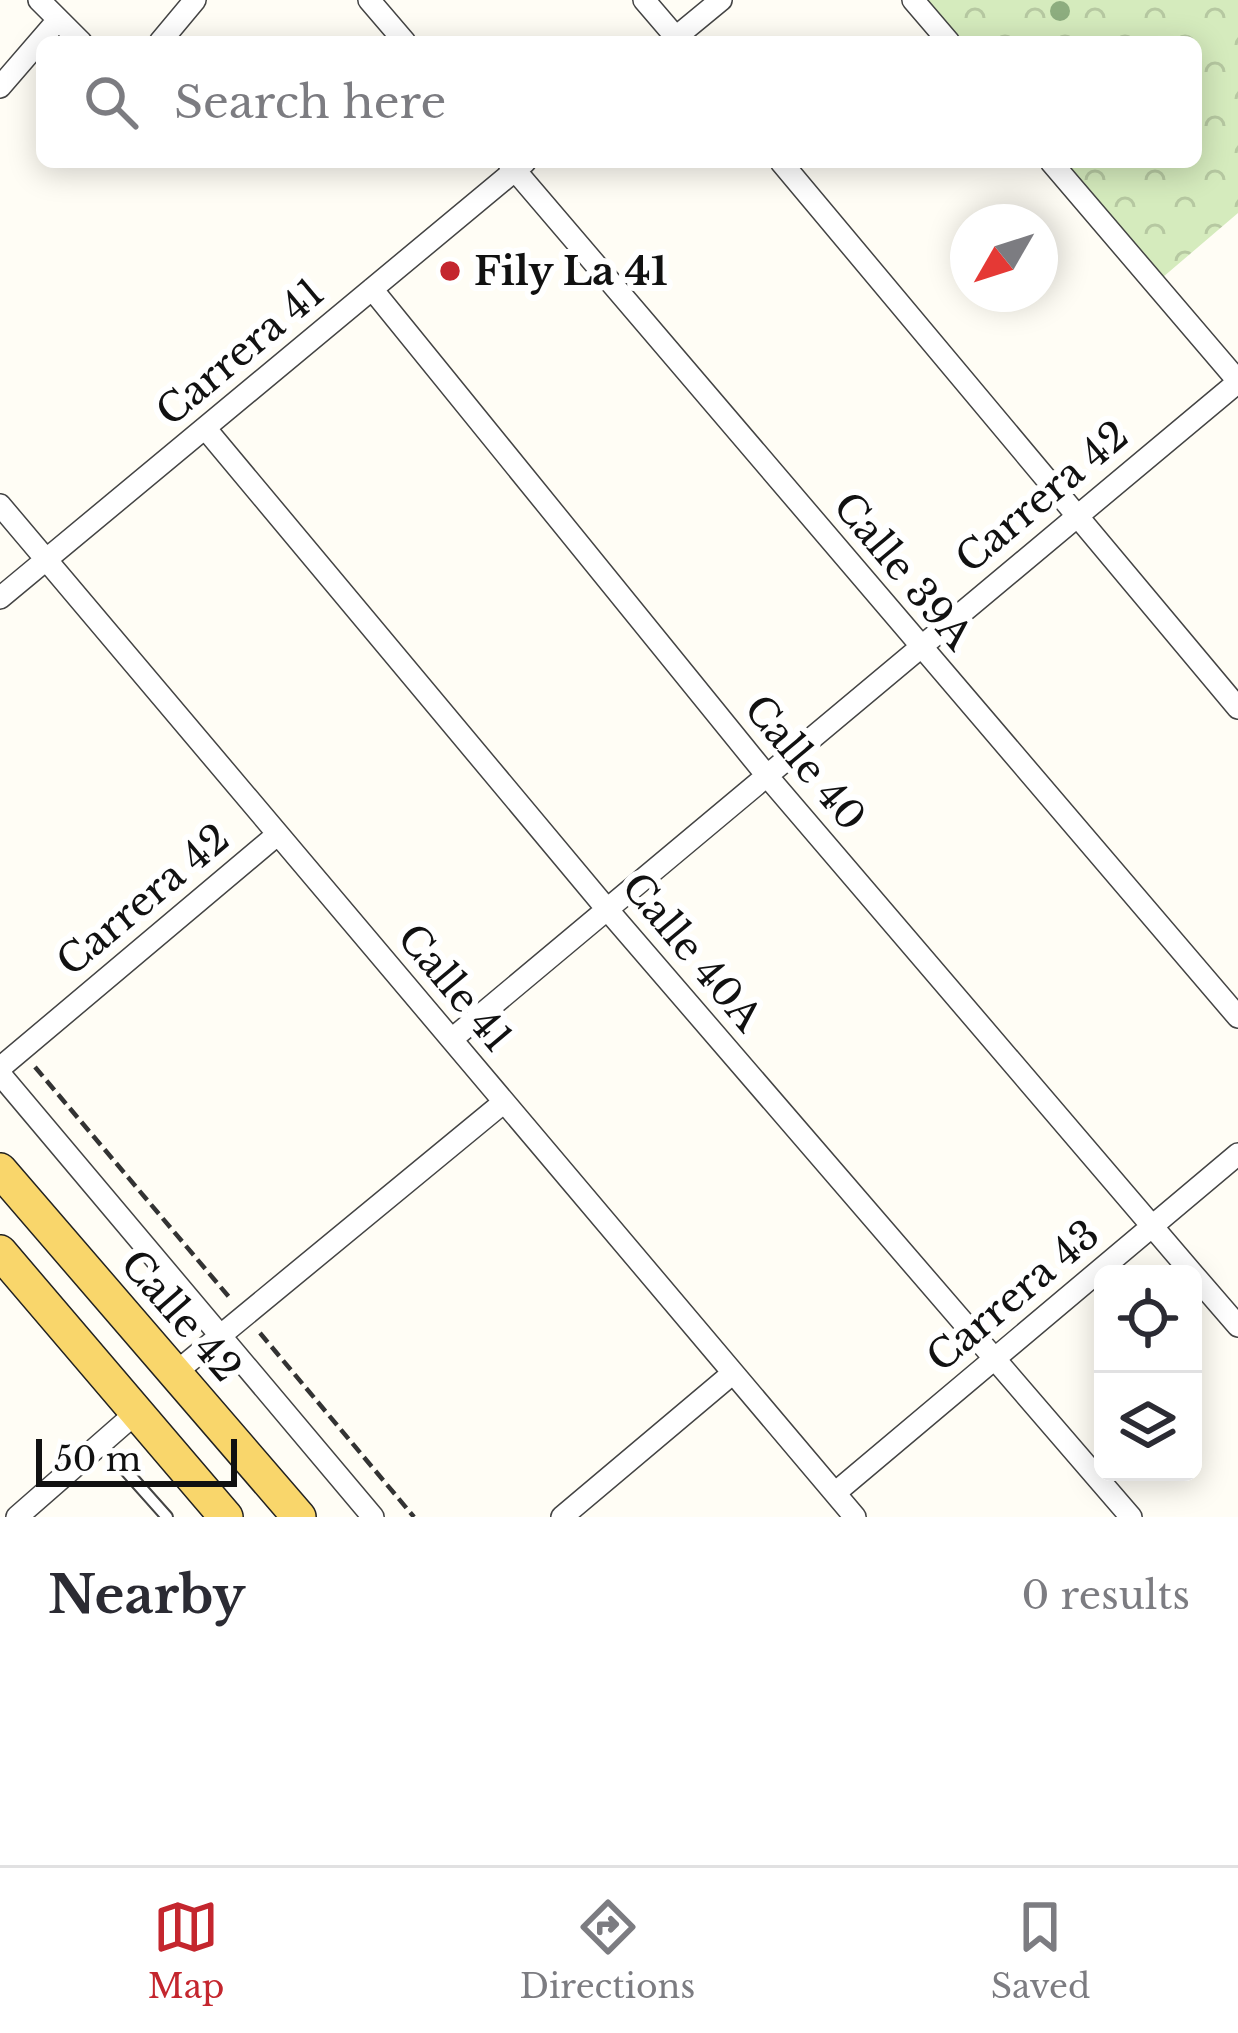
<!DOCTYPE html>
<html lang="en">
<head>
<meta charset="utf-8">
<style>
  body { margin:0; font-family:"Libre Baskerville",serif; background:#f7f7f7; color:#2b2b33 }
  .controls { position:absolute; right:36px; bottom:36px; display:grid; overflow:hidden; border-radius:18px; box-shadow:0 6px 30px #0003 }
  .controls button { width:108px; height:108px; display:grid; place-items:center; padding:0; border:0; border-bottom:3px solid #e1e1e2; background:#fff; color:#2b2b33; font:60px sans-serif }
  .compass { position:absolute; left:950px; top:204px; width:108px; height:108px; border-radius:50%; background:#fff; box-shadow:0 6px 30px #0003; rotate:231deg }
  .scale { position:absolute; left:36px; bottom:30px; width:201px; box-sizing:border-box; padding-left:12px; border:6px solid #111; border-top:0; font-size:33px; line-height:42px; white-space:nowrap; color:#111; -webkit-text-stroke:9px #fff; paint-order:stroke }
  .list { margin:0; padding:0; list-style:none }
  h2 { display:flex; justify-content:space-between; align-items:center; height:156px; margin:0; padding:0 48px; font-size:51px }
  h2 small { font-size:39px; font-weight:400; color:#7c7c81 }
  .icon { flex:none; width:66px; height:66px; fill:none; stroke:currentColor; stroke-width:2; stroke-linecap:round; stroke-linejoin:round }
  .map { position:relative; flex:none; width:1238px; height:1517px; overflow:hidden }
  .search { position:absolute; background:#fff; box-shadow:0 6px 30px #0003; left:36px; right:36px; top:36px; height:132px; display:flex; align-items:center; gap:30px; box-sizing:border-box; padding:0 42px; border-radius:18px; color:#7c7c81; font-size:45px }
  .sheet { height:348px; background:#fff }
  nav { display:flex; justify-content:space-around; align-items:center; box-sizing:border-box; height:168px; border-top:3px solid #e1e1e2; background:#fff; font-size:33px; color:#7c7c81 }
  nav a { display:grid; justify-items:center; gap:6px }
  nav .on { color:#c4262e }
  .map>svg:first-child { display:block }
</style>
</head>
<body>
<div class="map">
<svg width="1238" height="1517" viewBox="0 0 1238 1517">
  <defs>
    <pattern id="park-crowns" width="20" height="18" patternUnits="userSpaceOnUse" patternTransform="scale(3)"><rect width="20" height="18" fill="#d5ebbd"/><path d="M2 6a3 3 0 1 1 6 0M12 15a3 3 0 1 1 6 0" fill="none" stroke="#b6c8a1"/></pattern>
  </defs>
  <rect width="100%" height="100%" fill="#fffdf5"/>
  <path fill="url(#park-crowns)" d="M908 0H1238V213L1149 289 1043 162H1196V42H943Z"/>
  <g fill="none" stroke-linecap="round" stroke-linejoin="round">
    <defs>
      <path id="service" d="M102 1444 167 1517"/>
      <path id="minor" d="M39 0 81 42
        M369 0 405 42
        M644 0 680 42
        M913 0 949 42
        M160 42 195 0
        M670 42 721 0
        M0 87 57 21
        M508 162 1238 1017
        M781 162 1238 708
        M1051 162 1238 381
        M372 289 768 777 1193 1274
        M205 428 606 908 1131 1517
        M0 505 855 1517
        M0 598 525 162
        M452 1039 1238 382
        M0 1068 278 834
        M0 1074 373 1517
        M1193 1274 1238 1326
        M175 1373 504 1102
        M835 1493 1238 1154
        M17 1517 137 1412
        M562 1517 733 1373"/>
      <path id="primary" d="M0 1170 299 1517
        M0 1252 226 1517"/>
    </defs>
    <use href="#service" stroke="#444" stroke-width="14"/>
    <use href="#minor" stroke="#444" stroke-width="24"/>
    <use href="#primary" stroke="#222" stroke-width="36"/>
    <path stroke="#333" stroke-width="4.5" stroke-dasharray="12 6" stroke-linecap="butt" d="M35 1067 229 1297
      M260 1333 414 1517"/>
    <use href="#service" stroke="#fff" stroke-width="10"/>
    <use href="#minor" stroke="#fff" stroke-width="21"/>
    <use href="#primary" stroke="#f9d66b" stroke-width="33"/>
  </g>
  <circle fill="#8dad7f" cx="1060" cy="11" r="10"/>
  <circle fill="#c4262e" stroke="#fff" stroke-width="4.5" cx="450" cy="271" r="12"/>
  <g text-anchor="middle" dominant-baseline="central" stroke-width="12" stroke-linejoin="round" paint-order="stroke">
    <g font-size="39" font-weight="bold" fill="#111" stroke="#fff" text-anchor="start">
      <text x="474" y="271">Fily La 41</text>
    </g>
    <g font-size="39" fill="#111" stroke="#fff">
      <text transform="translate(240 352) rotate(-40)">Carrera 41</text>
      <text transform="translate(1042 497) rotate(-40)">Carrera 42</text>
      <text transform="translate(903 571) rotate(50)">Calle 39A</text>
      <text transform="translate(805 763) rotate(50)">Calle 40</text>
      <text transform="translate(143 900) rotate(-40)">Carrera 42</text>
      <text transform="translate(692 952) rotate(50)">Calle 40A</text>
      <text transform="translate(455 988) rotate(50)">Calle 41</text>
      <text transform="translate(1013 1296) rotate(-40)">Carrera 43</text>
      <text transform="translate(181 1316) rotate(49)">Calle 42</text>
    </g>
  </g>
</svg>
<div class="controls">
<button><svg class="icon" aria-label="locate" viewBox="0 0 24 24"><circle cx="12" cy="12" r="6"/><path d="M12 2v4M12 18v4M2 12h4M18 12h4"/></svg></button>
<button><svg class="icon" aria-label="layers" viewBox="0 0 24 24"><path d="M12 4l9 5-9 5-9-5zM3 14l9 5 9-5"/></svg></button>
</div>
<svg class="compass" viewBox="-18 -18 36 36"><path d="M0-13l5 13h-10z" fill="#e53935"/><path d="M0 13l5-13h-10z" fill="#7c7c81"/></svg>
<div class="scale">50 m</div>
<div class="search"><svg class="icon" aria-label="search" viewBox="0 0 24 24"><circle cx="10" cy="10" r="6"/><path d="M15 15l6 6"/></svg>Search here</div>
</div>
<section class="sheet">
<h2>Nearby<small>0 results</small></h2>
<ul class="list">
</ul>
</section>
<nav>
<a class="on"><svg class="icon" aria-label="map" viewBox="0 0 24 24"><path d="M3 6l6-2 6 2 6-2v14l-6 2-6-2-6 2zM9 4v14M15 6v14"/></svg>Map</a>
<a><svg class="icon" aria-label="directions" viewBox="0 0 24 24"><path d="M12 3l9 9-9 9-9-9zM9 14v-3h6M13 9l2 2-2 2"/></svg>Directions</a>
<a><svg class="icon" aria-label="saved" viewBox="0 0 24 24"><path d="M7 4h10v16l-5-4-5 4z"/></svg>Saved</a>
</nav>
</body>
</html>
